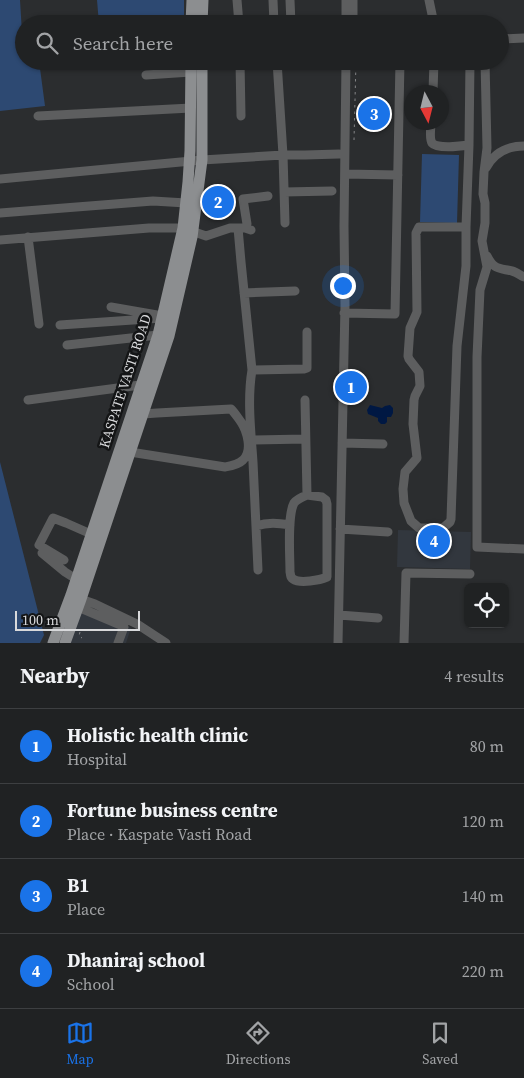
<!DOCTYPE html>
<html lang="en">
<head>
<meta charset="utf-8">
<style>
  body { margin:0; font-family:"Source Serif 4",serif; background:#2d2f30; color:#f1f3f6 }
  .controls { position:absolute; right:15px; bottom:15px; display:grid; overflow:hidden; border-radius:8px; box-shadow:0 1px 4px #0004 }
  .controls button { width:45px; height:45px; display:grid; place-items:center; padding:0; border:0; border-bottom:1px solid #3d3f41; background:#202223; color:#f1f3f6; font:25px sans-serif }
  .compass { position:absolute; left:404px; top:85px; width:45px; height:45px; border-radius:50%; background:#202223; box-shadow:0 1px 4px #0004; rotate:173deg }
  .scale { position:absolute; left:15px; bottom:12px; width:125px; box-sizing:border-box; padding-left:5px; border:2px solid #d8d9db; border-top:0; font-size:14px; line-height:18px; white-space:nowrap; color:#d8d9db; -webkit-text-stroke:4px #141516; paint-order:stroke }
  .you { position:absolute; left:342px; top:285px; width:18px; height:18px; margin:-12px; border:4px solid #fff; border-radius:50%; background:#1a73e8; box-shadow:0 0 0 8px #1a73e833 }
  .badge { display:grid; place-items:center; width:32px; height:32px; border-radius:50%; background:#1a73e8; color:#fff; font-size:16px; font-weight:700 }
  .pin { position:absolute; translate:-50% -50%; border:2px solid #fff; box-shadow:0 1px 5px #0006 }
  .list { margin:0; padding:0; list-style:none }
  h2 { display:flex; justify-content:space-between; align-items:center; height:65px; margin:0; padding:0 20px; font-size:21px }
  h2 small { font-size:16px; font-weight:400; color:#a2a4a6 }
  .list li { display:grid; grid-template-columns:32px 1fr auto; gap:15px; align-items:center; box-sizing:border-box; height:75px; padding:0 20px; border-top:1px solid #3d3f41 }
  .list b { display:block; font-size:19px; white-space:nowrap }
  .list p { margin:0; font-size:16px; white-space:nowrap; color:#a2a4a6 }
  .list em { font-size:16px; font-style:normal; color:#a2a4a6 }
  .icon { flex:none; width:28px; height:28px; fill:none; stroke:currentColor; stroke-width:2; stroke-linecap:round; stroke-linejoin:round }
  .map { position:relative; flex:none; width:524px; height:643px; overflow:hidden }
  .search { position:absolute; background:#202223; box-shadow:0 1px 4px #0004; left:15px; right:15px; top:15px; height:55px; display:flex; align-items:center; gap:12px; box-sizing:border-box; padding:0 18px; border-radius:28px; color:#a2a4a6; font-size:19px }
  .sheet { height:365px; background:#202223 }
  nav { display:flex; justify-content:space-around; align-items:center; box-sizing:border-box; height:70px; border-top:1px solid #3d3f41; background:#202223; font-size:14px; color:#a2a4a6 }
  nav a { display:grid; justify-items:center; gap:2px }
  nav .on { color:#1a73e8 }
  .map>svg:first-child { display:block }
</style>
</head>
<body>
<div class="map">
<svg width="524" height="643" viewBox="0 0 524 643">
  <rect width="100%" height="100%" fill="#2b2d2f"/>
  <path fill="#32373e" d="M398 530 471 532 470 569 397 567Z
    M83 607 131 628 126 643H70Z"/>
  <path fill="#2d4972" d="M0 0H20L22 33H24V61H39L45 106 0 111Z
    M97 0H184V17C156 24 127 24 99 24Z
    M422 154 459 155 457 223 420 222Z
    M0 462 44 635 40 643H0Z"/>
  <path fill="#001843" d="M370 405 382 408 385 406 390 405 393 408V413L391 417H387V422L385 424H381L378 421V418L368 414 367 410Z"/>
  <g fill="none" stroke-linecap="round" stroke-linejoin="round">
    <path stroke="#848587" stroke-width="1" stroke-dasharray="2.5 4" stroke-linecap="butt" d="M354 140 356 61
      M80 632 79 636 82 638"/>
    <path stroke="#5d5e5f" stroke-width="9" d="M237 0 239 24
      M273 0 274 24
      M290 0 291 24
      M346 0V24
      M429 0 434 24
      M353 24V0
      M500 39 524 38
      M240 61 241 116
      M277 61 283 155 285 223
      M485 61 487 148 484 172 483 194 485 203V223L482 241 487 267 480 290 477 357V547L524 549
      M43 62 54 61
      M146 75 191 72
      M433 92 434 61
      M38 116 191 108
      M431 122C431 128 429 139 432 143 437 149 462 146 469 145
      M486 168C494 153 507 146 524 146
      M345 174 398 175
      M0 179 202 160 283 155H305L339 154
      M284 192 332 191
      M0 213 153 201 186 203
      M247 224 243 199 268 196
      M466 227H419L416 233 417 312 410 328 408 356 409 359 419 372 420 386 415 396 414 400 413 424 417 458 405 472 403 489 404 503 411 521 419 528H443L450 522 451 519 457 346 466 266V227L469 145 470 61
      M238 228 241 262 252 370 304 369 307 368V332
      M28 237 39 324
      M0 240 149 228H183L206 236 230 228H245L251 230
      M487 256C494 270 499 268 512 271 516 272 520 275 524 277
      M244 293 295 291
      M111 307 157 315
      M344 313 395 314 400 61
      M60 325 162 318
      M67 345 158 335
      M252 370C247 400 251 432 253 462 255 498 256 534 258 570
      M28 400 140 385
      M305 400 307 495
      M252 440 305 439
      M342 443 383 444
      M130 452 225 467C231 466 238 465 243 460 253 451 247 431 241 422 238 418 235 413 231 409L157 413 143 414 140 412
      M307 495 322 497 326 500 327 504V577C320 580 300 584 293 579 290 577 291 576 290 572 290 556 287 516 294 503 297 499 302 497 307 495Z
      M256 526C268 522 278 523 290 525
      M340 529 388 532
      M42 553 65 572 76 579
      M64 560 39 545 53 518 66 523 91 534
      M75 597 95 604 137 624 166 643
      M78 607 123 626 124 627 118 643
      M339 615 378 618
      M338 643 345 305 344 226 346 61
      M404 643 406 573 470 574"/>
    <path stroke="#8c8e90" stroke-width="11" d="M191 24 192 0
      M202 24 203 0
      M53 643 71 595 158 335 183 228 188 182 190 151 191 61
      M65 643 81 599 169 336 192 237 199 183 202 160V61"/>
  </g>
  <g text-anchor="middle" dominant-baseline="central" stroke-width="5" stroke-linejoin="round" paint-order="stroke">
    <g font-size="14" fill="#d8d9db" stroke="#141516">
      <text transform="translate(125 381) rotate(-72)">KASPATE VASTI ROAD</text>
    </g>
  </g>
</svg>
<div class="controls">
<button><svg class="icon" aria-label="locate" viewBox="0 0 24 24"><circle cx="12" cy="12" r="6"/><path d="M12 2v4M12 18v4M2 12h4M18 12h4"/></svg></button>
</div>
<svg class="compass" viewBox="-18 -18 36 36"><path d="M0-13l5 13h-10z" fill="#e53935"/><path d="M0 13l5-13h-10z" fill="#a2a4a6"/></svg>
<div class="scale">100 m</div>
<div class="you"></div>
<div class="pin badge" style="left:351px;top:387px">1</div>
<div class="pin badge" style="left:218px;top:202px">2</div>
<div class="pin badge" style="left:374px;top:114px">3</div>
<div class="pin badge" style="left:434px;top:541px">4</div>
<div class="search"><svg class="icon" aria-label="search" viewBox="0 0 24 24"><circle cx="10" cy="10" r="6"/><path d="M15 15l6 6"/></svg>Search here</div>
</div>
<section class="sheet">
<h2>Nearby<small>4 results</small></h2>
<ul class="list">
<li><span class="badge">1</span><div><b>Holistic health clinic</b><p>Hospital</p></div><em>80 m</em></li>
<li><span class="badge">2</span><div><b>Fortune business centre</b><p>Place · Kaspate Vasti Road</p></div><em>120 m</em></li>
<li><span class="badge">3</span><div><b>B1</b><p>Place</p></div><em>140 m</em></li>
<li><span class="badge">4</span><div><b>Dhaniraj school</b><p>School</p></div><em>220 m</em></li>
</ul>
</section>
<nav>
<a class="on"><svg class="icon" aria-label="map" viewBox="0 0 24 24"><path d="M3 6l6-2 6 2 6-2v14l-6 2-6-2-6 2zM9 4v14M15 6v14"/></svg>Map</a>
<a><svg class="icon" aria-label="directions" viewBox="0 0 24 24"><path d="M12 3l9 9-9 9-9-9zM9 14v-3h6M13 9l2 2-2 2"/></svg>Directions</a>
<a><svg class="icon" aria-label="saved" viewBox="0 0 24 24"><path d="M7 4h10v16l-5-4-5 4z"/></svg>Saved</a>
</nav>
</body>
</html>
